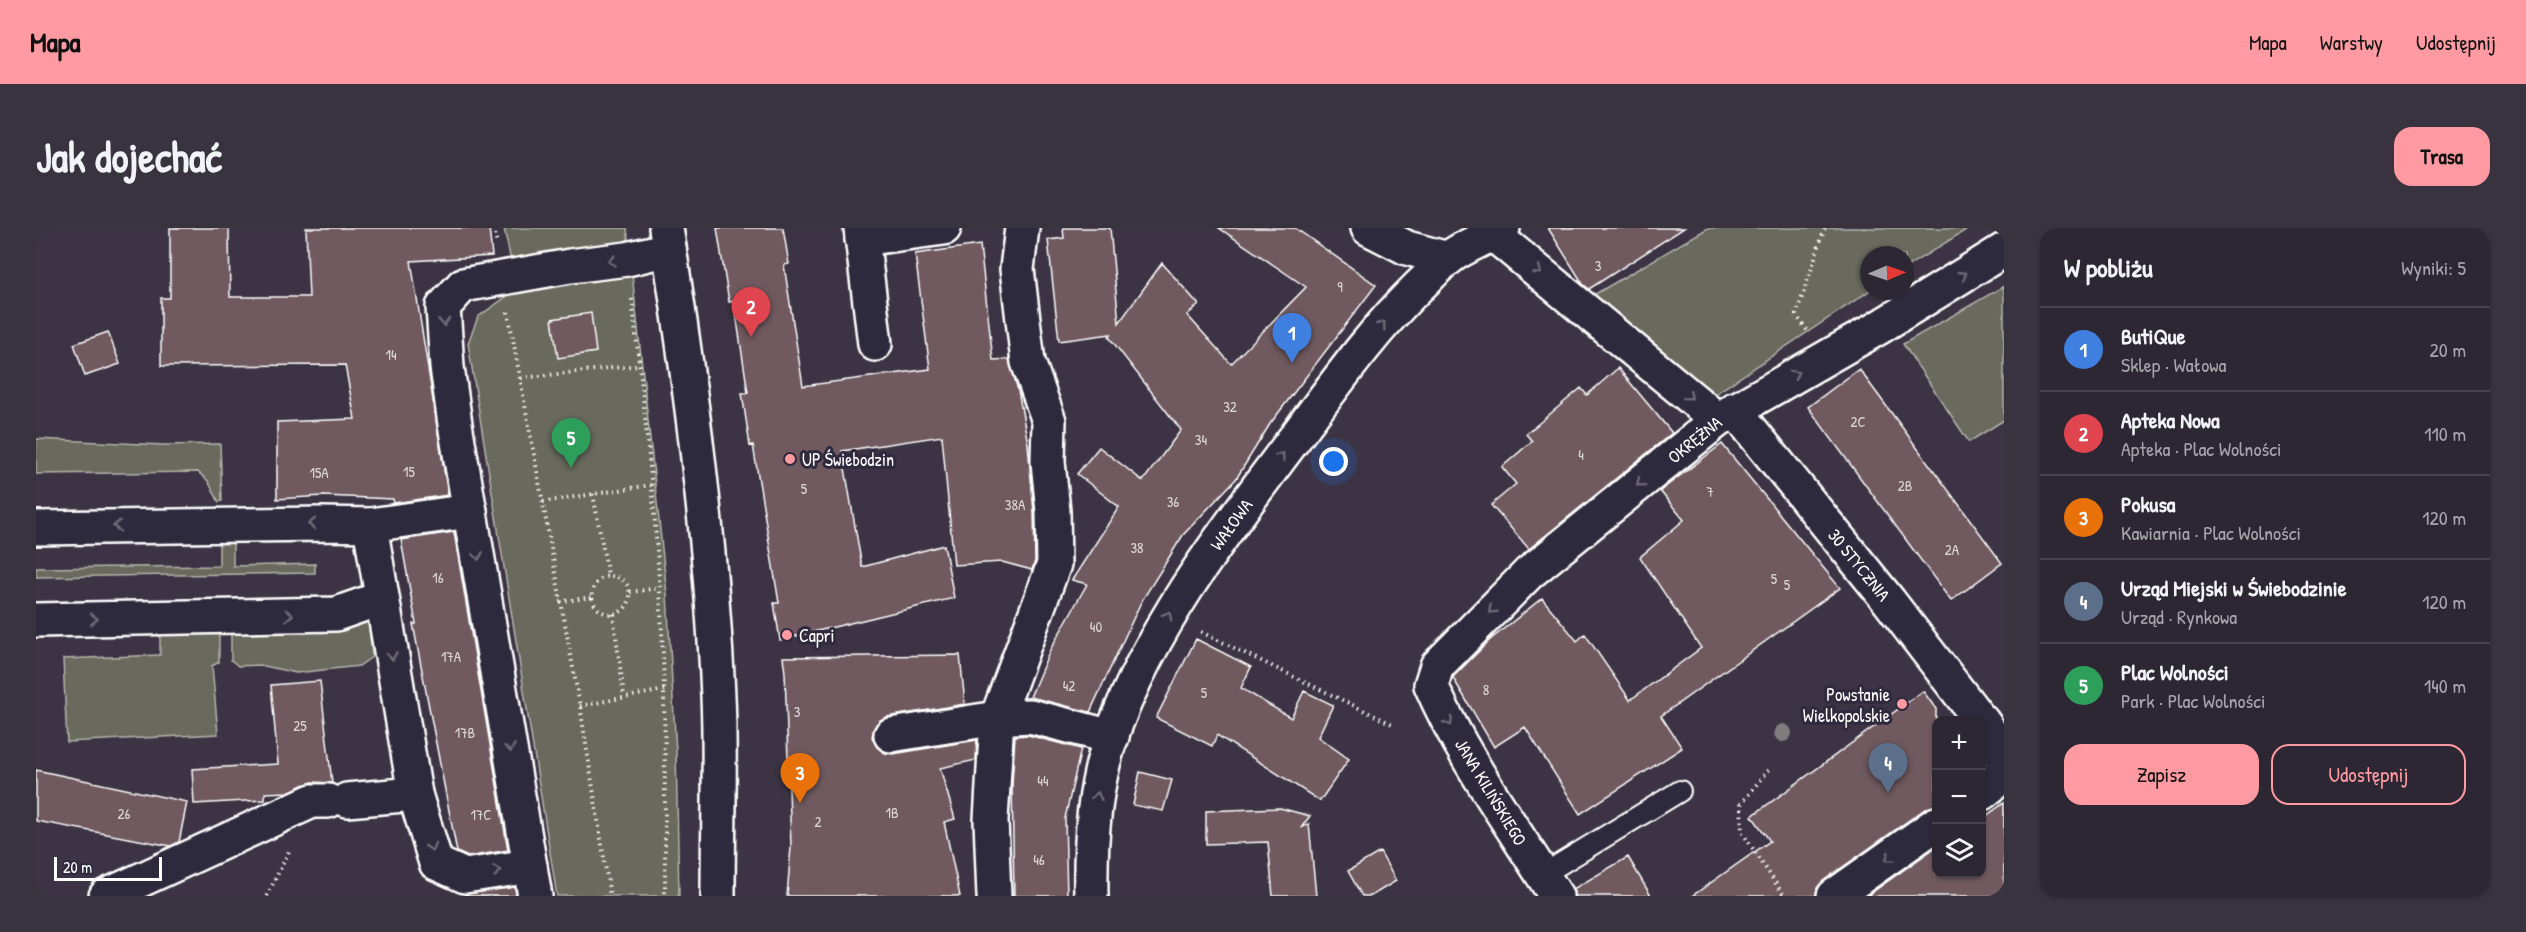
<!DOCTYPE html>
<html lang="pl">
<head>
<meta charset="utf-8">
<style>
  body { margin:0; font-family:"Patrick Hand",sans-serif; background:#39333f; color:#f1f3f6 }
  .controls { position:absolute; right:18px; bottom:18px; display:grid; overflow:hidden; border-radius:12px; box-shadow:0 2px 4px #0004 }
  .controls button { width:54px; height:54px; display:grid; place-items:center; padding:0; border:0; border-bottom:2px solid #48444e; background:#2d2733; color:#f1f3f6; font:30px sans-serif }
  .compass { position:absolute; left:1824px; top:18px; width:54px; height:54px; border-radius:50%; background:#2d2733; box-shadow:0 2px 4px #0004; rotate:88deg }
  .scale { position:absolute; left:18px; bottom:15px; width:108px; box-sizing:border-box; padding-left:6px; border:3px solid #fff; border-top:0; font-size:16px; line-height:21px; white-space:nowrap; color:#fff; -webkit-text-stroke:4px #2f2a3d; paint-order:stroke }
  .you { position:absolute; left:1298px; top:234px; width:21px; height:21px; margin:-15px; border:4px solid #fff; border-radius:50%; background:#1a73e8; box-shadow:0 0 0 9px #1a73e833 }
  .badge { display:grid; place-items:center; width:39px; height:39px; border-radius:50%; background:#ff9aa2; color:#fff; font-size:20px; font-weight:700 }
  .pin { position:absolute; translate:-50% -50px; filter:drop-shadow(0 2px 3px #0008) }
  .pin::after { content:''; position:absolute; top:32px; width:21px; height:18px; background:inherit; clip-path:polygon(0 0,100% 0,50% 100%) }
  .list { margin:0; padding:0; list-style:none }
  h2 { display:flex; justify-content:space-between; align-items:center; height:78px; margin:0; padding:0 24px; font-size:26px }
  h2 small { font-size:20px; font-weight:400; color:#a7a5ac }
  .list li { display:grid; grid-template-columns:39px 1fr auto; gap:18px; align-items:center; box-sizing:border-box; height:84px; padding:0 24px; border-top:2px solid #48444e }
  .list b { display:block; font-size:22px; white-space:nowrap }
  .list p { margin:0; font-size:20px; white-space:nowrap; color:#a7a5ac }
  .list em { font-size:20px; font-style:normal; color:#a7a5ac }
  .actions { display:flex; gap:12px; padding:18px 24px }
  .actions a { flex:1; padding:14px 0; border:2px solid #ff9aa2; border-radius:18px; text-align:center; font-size:21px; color:#ff9aa2 }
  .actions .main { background:#ff9aa2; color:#111 }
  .icon { flex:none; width:33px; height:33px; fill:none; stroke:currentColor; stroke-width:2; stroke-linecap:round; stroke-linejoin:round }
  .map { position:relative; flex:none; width:1968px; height:668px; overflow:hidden; border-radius:18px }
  header { display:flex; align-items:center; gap:36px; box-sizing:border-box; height:84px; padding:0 30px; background:#ff9aa2; color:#111 }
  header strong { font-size:28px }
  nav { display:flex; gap:33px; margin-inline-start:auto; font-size:21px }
  .intro { display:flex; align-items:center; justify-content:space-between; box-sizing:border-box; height:144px; padding:0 36px }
  h1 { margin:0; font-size:42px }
  .button { padding:15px 27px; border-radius:18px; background:#ff9aa2; color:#111; font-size:21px; font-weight:700 }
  main { display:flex; gap:36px; padding:0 36px }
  aside { flex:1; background:#2d2733; border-radius:18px; box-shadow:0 2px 4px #0004 }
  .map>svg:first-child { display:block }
</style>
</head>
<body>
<header>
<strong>Mapa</strong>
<nav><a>Mapa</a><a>Warstwy</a><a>Udostępnij</a></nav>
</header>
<div class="intro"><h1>Jak dojechać</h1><a class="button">Trasa</a></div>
<main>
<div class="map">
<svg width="1968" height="668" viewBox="0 0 1968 668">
  <rect width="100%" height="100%" fill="#3c3444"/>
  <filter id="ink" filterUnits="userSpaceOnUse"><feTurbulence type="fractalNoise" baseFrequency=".0167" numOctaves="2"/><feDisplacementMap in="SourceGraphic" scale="12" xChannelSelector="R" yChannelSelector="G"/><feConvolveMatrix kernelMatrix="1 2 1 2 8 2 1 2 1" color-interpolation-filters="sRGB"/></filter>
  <g filter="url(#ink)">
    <path fill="#696b5d" stroke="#b4b5ae" stroke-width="1.5" d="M468 0H591L631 366 640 524 643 668H521L432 115 442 89 481 61Z
      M1672 0H1933L1869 40V27H1833V63L1679 166 1614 121 1556 68Z
      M1968 58V192L1933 214 1867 116Z
      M0 211 127 217 184 216 186 273 183 274 172 253 162 244 0 246Z
      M183 311H197V338L279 336V345L0 349V340L183 338Z
      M332 388 336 429 323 438 260 445 224 437 202 438 195 432V402Z
      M183 402V434L176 438 182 506 31 514 27 431 124 427V404Z"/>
    <path fill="#705a60" stroke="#fff" stroke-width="1.5" d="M134 0H193L194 69H273L270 0H453L456 28 375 33 412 267 358 275 357 271 287 268 241 271V194L319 191 309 137 125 138V70H134Z
      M681 0H747L753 36 748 37 767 158 894 141 879 26 944 17 957 132 973 131 982 162 992 216 998 284 999 333 996 342 966 334 918 337 906 208 806 223 826 339 908 317 918 370 744 412 738 375H743L717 217 714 218 706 165H712L698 73 693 74Z
      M1027 0H1074L1083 95 1126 35 1163 77 1151 87 1195 136 1270 59 1183 0H1259L1340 57 1234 196 1200 251 1147 307 1105 374 1054 484 994 469 1014 422 1051 356 1036 352 1083 279 1041 246 1063 219 1107 253 1145 202 1073 109 1075 106 1023 113 1012 12 1028 10Z
      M1512 0H1648L1553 61 1547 56Z
      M555 85 560 124 522 130 516 91Z
      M72 104 84 136 49 148 38 116Z
      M1582 140 1636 205 1493 321 1455 277 1480 256 1466 239 1496 213 1490 206 1545 160 1551 167Z
      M1823 141 1966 335 1915 373 1772 179Z
      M1686 216 1804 360 1625 488 1646 520 1544 586 1489 499 1458 519 1417 450 1418 448 1454 412 1506 370 1541 413 1549 406 1594 472 1665 420 1604 329 1648 292 1624 263Z
      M418 304 472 622 432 629 421 624 377 396H380L365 312Z
      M1160 411 1215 439 1205 460 1255 490 1268 463 1297 477 1282 509 1313 531 1284 573 1181 507 1176 518 1120 490Z
      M924 427 929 476 851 489 844 492 838 500 836 509 841 519 849 525 857 526 941 512 940 532 904 540 919 591 908 594 924 668H751L755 619 749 445 747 429Z
      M284 453 296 555 276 554 252 564 229 565V572L158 576 156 541 242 536 235 457Z
      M1887 463 1900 481V578L1889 581 1787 653 1781 660 1780 668H1656L1734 613 1716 588Z
      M992 507 1045 521 1029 590 1031 668H978L976 556 979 508Z
      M0 542 151 574 143 614 135 618 0 593Z
      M1104 544 1136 552 1127 583 1097 577Z
      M1968 575V668H1831L1900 619V645H1946V591Z
      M1244 580 1274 588 1265 600 1273 596 1280 668H1237L1232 614 1170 616V583Z
      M1344 624 1360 653 1335 668H1326L1312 643Z
      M1592 629 1615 668H1539L1537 661Z
      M479 659 480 668H429V666Z"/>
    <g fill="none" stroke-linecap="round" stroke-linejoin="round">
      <defs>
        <path id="lane" d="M1506 647 1644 563"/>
        <g id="street">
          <path d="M825 0 839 116"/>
          <path d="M826 11 908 0"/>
          <path id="s1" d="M1698 181 1853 373 1945 493"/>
          <path d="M334 297 379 566 400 635 429 648 494 638"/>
          <path d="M0 300 286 296 334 297 434 283"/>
          <path d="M0 392 300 386 346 370"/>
          <path d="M1946 493 1956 507 1968 534"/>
          <path d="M855 507 961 490 994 488 1076 509"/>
          <path d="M1946 565 1956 557 1968 538"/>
          <path d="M311 572 379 566"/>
          <path d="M70 668 276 573H292"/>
          <path d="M499 668 419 196 411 139 407 79 427 57 534 38 591 31 633 21"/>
          <path d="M958 668 955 592 961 490 1018 336 1017 283 1012 234 1013 193 992 134 981 41 986 0"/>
          <path id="s2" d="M1520 668C1477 599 1427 531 1395 457L1401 438 1493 345 1682 192"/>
          <path d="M1798 668 1900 596"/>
        </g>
        <g id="secondary">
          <path d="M630 0C654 155 675 311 682 468 685 535 682 602 682 668"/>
          <path d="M1332 0 1371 20 1412 31"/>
          <path d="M1457 6 1682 192 1842 100 1968 22"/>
          <path id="s3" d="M1055 668C1054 611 1058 552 1079 498 1123 384 1195 296 1267 199 1303 151 1338 102 1382 59 1392 50 1401 39 1411 31 1428 18 1449 11 1467 0"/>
        </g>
      </defs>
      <use href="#lane" stroke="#fff" stroke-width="24"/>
      <use href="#street" stroke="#fff" stroke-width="38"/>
      <use href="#secondary" stroke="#fff" stroke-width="38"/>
      <path stroke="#fff" stroke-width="4" stroke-dasharray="1.5 4.5" stroke-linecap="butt" d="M458 0 461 17
        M596 71C611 201 625 332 628 462 629 531 629 600 629 668
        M472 84 544 478 574 668
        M1771 102 1760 87 1789 0
        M485 150 604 137
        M557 266 572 347
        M507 274 615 257
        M556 367a19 19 0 1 1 38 0a19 19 0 1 1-38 0Z
        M594 364 623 360
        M524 374 556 369
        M577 386 588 468
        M1165 404 1356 496
        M544 478 628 462
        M1732 542 1705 576 1706 604 1748 668
        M231 668 253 623"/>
      <use href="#lane" stroke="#2f2a3d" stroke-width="20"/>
      <use href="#street" stroke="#2f2a3d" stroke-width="33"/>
      <use href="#secondary" stroke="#2f2a3d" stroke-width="33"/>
    </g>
    <circle fill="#7e7b7e" cx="1747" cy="505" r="9"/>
    <defs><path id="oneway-chevron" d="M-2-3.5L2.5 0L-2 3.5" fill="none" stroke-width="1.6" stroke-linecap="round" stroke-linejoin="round" transform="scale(1.5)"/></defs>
    <g stroke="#6d6a77">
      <use href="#oneway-chevron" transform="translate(576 33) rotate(173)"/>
      <use href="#oneway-chevron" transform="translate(1502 43) rotate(40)"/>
      <use href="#oneway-chevron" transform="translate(1927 47) rotate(-32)"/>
      <use href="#oneway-chevron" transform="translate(408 94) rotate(86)"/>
      <use href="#oneway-chevron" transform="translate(1346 97) rotate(-51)"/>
      <use href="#oneway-chevron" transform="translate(1759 146) rotate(-29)"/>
      <use href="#oneway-chevron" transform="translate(1653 168) rotate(40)"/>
      <use href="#oneway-chevron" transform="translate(1245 228) rotate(-53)"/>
      <use href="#oneway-chevron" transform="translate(1604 255) rotate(141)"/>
      <use href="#oneway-chevron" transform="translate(276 296) rotate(179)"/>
      <use href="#oneway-chevron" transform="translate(81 298) rotate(179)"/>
      <use href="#oneway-chevron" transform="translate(442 328) rotate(80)"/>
      <use href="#oneway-chevron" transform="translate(1456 382) rotate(135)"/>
      <use href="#oneway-chevron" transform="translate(253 387) rotate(-1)"/>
      <use href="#oneway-chevron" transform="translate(1132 387) rotate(-60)"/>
      <use href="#oneway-chevron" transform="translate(58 391) rotate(-1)"/>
      <use href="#oneway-chevron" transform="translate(356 428) rotate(80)"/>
      <use href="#oneway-chevron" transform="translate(1413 494) rotate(60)"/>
      <use href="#oneway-chevron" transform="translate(474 520) rotate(80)"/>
      <use href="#oneway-chevron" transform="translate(1061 568) rotate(-79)"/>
      <use href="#oneway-chevron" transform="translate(395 619) rotate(73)"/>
      <use href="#oneway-chevron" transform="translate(1853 630) rotate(145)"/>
      <use href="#oneway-chevron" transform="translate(461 643) rotate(-8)"/>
    </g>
  </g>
  <g fill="#ff9aa2" stroke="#2f2a3d" stroke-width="2">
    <circle cx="754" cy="231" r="6"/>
    <circle cx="751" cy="407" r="6"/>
    <circle cx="1866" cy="476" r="6"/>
  </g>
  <g text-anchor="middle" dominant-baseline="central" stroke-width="6" stroke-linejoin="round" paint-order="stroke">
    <g font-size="15" fill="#dbd6d7">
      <text x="1562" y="37">3</text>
      <text x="1304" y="58">9</text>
      <text x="355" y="126">14</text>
      <text x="1194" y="178">32</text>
      <text x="1822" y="193">2C</text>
      <text x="1165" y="211">34</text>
      <text x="1545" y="226">4</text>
      <text x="373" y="243">15</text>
      <text x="283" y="244">15A</text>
      <text x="1869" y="257">2B</text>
      <text x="768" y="260">5</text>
      <text x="1674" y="263">7</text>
      <text x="1137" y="273">36</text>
      <text x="979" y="276">38A</text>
      <text x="1101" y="319">38</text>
      <text x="1916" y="321">2A</text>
      <text x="402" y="349">16</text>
      <text x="1738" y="350">5</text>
      <text x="1751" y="356">5</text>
      <text x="1060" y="398">40</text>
      <text x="415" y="428">17A</text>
      <text x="1033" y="457">42</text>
      <text x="1450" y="461">8</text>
      <text x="1168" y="464">5</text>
      <text x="761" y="483">3</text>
      <text x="264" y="497">25</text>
      <text x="429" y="504">17B</text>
      <text x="1007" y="552">44</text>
      <text x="856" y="584">1B</text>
      <text x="88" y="585">26</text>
      <text x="445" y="586">17C</text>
      <text x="782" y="593">2</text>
      <text x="1003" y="631">46</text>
    </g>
    <g font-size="18" fill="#fff" stroke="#2f2a3d">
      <text stroke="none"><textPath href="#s2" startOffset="609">OKRĘŻNA</textPath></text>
      <text stroke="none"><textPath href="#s3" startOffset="406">WAŁOWA</textPath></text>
      <text stroke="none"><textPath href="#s1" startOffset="200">30 STYCZNIA</textPath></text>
      <text transform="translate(1455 564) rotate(59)">JANA KILIŃSKIEGO</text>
    </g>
    <g font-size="18" fill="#fff" stroke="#2f2a3d" text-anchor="start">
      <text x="766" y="231">UP Świebodzin</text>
      <text x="763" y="407">Capri</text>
      <text x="1854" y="466" text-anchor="end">Powstanie<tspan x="1854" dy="21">Wielkopolskie</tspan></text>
    </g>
  </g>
</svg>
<div class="controls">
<button>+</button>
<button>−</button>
<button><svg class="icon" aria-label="layers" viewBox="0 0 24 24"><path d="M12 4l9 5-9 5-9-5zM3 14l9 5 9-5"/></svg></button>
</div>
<svg class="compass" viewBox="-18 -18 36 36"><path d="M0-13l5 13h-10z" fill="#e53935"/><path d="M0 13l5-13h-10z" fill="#a7a5ac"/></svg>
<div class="scale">20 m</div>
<div class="you"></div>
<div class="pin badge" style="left:1256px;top:135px;background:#3f7fe0">1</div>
<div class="pin badge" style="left:715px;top:109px;background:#e0444e">2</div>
<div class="pin badge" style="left:764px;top:575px;background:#e8710a">3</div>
<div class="pin badge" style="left:1852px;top:565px;background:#5c6f8a">4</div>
<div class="pin badge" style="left:535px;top:240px;background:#2e9e5b">5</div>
</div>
<aside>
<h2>W pobliżu<small>Wyniki: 5</small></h2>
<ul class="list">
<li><span class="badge" style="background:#3f7fe0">1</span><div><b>ButiQue</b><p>Sklep · Wałowa</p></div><em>20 m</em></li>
<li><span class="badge" style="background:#e0444e">2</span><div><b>Apteka Nowa</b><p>Apteka · Plac Wolności</p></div><em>110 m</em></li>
<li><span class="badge" style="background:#e8710a">3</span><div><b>Pokusa</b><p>Kawiarnia · Plac Wolności</p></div><em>120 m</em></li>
<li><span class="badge" style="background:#5c6f8a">4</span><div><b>Urząd Miejski w Świebodzinie</b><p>Urząd · Rynkowa</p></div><em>120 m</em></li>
<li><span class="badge" style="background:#2e9e5b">5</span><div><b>Plac Wolności</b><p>Park · Plac Wolności</p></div><em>140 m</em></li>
</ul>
<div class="actions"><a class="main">Zapisz</a><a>Udostępnij</a></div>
</aside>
</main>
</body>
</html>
